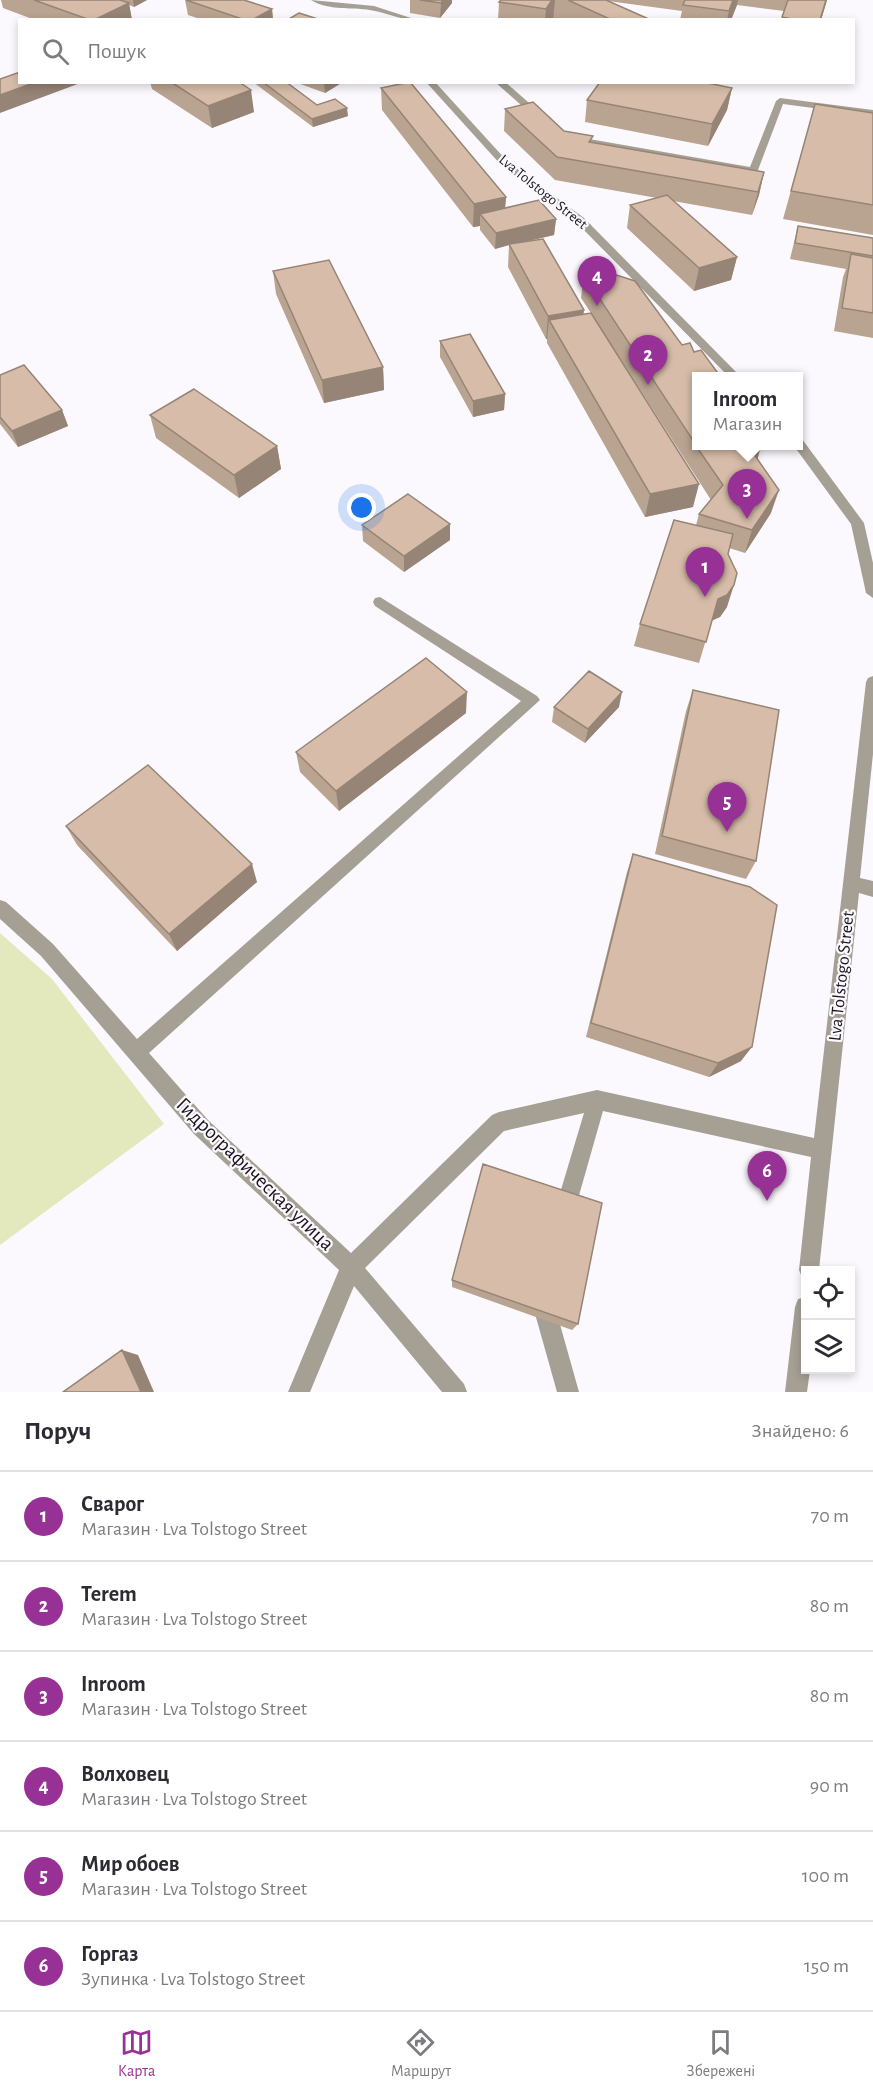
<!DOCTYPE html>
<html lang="uk">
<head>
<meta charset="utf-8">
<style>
  body { margin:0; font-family:"Alegreya Sans",sans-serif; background:#f7f7f7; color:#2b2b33 }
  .controls { position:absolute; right:18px; bottom:18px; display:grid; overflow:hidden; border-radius:0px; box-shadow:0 3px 9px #0003 }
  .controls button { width:54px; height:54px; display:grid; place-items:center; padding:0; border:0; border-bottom:2px solid #e1e1e2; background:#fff; color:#2b2b33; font:30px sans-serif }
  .you { position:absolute; left:362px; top:508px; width:21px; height:21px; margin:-15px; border:4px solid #fff; border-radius:50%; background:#1a73e8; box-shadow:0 0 0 9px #1a73e833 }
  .badge { display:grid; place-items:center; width:39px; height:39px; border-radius:50%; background:#983195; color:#fff; font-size:20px; font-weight:700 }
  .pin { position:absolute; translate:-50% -50px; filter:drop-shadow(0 2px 3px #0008) }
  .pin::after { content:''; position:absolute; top:32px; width:21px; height:18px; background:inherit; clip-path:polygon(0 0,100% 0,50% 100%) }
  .popup { position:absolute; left:692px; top:372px; width:111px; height:78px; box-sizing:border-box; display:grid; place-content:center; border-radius:0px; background:#fff; filter:drop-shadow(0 2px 4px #0005); font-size:20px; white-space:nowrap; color:#7c7c81 }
  .popup b { font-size:22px; color:#2b2b33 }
  .popup::after { content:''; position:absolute; left:50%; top:100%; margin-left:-12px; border:12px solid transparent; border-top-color:#fff }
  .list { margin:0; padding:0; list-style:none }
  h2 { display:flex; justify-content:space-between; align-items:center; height:78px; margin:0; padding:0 24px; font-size:26px }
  h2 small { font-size:20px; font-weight:400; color:#7c7c81 }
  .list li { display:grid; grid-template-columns:39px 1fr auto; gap:18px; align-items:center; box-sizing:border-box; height:90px; padding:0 24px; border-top:2px solid #e1e1e2 }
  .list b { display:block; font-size:22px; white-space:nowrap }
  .list p { margin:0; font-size:20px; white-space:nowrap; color:#7c7c81 }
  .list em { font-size:20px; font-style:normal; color:#7c7c81 }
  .icon { flex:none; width:33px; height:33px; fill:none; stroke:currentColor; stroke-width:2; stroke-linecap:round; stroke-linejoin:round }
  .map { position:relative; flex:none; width:873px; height:1392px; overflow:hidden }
  .search { position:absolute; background:#fff; box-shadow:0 3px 9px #0003; left:18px; right:18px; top:18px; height:66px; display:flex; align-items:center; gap:15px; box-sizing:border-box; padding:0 21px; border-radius:0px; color:#7c7c81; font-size:22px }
  .sheet { height:618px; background:#fff }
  nav { display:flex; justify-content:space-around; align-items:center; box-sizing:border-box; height:84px; border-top:2px solid #e1e1e2; background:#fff; font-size:16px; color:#7c7c81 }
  nav a { display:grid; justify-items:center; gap:3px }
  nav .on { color:#983195 }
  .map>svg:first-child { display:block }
</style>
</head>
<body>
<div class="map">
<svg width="873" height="1392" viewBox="0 0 873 1392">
  <rect width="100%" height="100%" fill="#fcf9fe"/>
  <path fill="#e3e8bd" d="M0 933 52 979 164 1124 0 1245Z"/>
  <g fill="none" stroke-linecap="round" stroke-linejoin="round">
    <path fill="#a69f94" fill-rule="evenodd" d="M311 0 374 6 417 20C402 20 390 14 375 11 354 6 330 12 311 0Z
      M426 82H435L507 161 584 218 740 376H728L576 222 501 165Z
      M495 82H505L543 115V119H537Z
      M780 98 873 110V116L783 104 758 170 753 173 572 142 567 139 572 136 750 167 776 101Z
      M798 438 802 439 864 523 873 563V598L866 593 851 524 794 446H798Z
      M380 597 537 696 540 700 149 1053 208 1120 351 1253 492 1115 499 1112 597 1090 814 1138 866 682 868 678 873 676V754L860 878 873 881V897L859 893 819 1270H806V1279L802 1277 799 1270 811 1157 603 1111 574 1213 571 1220 564 1223 557 1220 554 1213 584 1113 504 1131 365 1268 464 1384 467 1392H442L354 1286 310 1392H288L339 1270 194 1134 41 956 0 919V900L6 902 53 944 137 1039 521 701 375 606 373 602 375 598Z
      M543 1292 551 1295 554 1303 579 1392H557L532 1303 535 1295Z
      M806 1297V1370H810L807 1392H785L795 1307 798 1299Z"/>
  </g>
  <path fill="#b9a391" d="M1 0H147L134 7 129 5 132 20H35L3 8Z
    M185 0 272 9 273 20H203L188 15Z
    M410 0H452V3L440 18 410 13Z
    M501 0H827L821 20H782L784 11 737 5 731 20H680L682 11 608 1 651 20H498L499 2Z
    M150 82H239L254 112 212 128 152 89Z
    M253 82H286L317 105 348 116 313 127Z
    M295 82H343L325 93Z
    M381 88 506 197 505 208 556 219 554 235 525 242 584 310 583 314 591 313 581 298 584 275 696 446H761L757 458 771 513 745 553 729 548 728 554 727 607 720 617 712 620 699 663 634 646 640 624 696 525 699 514 711 500 618 355 693 507 645 517 547 343V339H546L508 267 509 245 495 249 480 230V226L473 227 382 110Z
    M732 88 727 110 708 146 585 122 587 100Z
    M815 104 873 113V235L783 219Z
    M505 109 564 131 592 143 764 172 759 195 752 215 673 201 737 257 731 280 694 291 627 228 630 205 657 198 555 180 504 131Z
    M798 226 873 238V338L834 331 843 277 846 269 790 259Z
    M273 271 383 367 384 390 324 403 276 294Z
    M440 341 505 394 504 410 473 417 440 357Z
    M0 375 62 410 68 426 18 447 0 424Z
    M150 415 277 446 281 469 239 498 156 438Z
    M450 524V540L404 572 363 541 362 525Z
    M693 690 756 861 746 879 655 854 686 711Z
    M554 707H619L585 743 552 722Z
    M466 713 339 811 300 772 296 752Z
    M66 826 257 882 177 951 77 845Z
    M633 854 741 1061 709 1077 586 1037 627 872Z
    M452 1280 578 1324 572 1330 452 1287Z"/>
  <path fill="#968476" d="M133 0H147L134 7Z
    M443 0H452V3L440 18 441 3Z
    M552 0H555L553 20H545L546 9Z
    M733 0H738L737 5 731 20H727L729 11Z
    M826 0H827L821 20H820Z
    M129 3 132 20H94Z
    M272 9 273 20H252Z
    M36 82H83L0 113V95Z
    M324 82H343L325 93Z
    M732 88 727 110 708 146 712 124Z
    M251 90 254 112 212 128 208 106Z
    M347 108 348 116 313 127 312 119Z
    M764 172 759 195 752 215 758 192Z
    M506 197 504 220 480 214V226L473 227 474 204Z
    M556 219 554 235 510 245 509 244V245L495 249 496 233Z
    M737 257 731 280 694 291 699 268Z
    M584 310 581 333 549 320 547 339H546L548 316Z
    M383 367 384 390 324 403 322 380Z
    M505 394 504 410 473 417V401Z
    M62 410 68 426 18 447 12 431Z
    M277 446 281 469 239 498 234 475Z
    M752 446H761L757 461 746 463Z
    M699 484 693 507 645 517 650 494Z
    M779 490 771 513 745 553 752 530Z
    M450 524V540L404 572V556Z
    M734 585 727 607 720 617 711 621 718 599Z
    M467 692 466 713 339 811 336 791Z
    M622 692 619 707 585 743 588 729Z
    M252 864 257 882 177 951 169 934Z
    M752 1047 741 1061 709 1077 718 1063Z
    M122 1350 138 1355 154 1392H141Z"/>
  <path fill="#d7bda9" stroke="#968476" stroke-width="1.5" d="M34 0H120L129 3 94 20H90Z
    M186 0H244L272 9 252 20H245Z
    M420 0H443L441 3Z
    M501 0H552L546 9 499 2Z
    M568 0H606L651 20H612Z
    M685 0H733L729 11 683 5Z
    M788 0H826L820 20H797L782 17Z
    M299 13 321 20H287Z
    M20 72V82H36L0 95V79Z
    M171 82H239L251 90 208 106Z
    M263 82H286L317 105 335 99 347 108 312 119Z
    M410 82 506 197 474 204 381 88Z
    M600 82H703L732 88 712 124 587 100Z
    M533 102 564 131 593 136 589 142 764 172 758 192 557 157 505 109Z
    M815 104 873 113V205L791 191Z
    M667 195 737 257 699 268 630 205Z
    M539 200 556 219 496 233 480 214Z
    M798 226 873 238V256L795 243Z
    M543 239 584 310 548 316 509 244Z
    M851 254 873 258V313L842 308Z
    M329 260 383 367 322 380 273 271Z
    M610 273 635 281 682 345 690 343 694 352 701 350 720 376H696V445L584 275Z
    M591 313 699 484 650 494 549 320Z
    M470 334 505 394 473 401 440 341Z
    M24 365 62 410 12 431 0 417V375Z
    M194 389 277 446 234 475 150 415Z
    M696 446H757L758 448 751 450 779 490 752 530 699 514 723 485Z
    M408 494 450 524 404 556 362 525Z
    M674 520 733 534 728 554 737 573 734 585 727 595 718 599 706 642 640 624Z
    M426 658 467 692 336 791 296 752Z
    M589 671 622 692 588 729 554 707Z
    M693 690 779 710 756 861 662 836Z
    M148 765 252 864 169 934 66 826Z
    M633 854 750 887 777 905 752 1047 718 1063 591 1023Z
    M483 1164 602 1203 578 1324 452 1280Z
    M122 1350 141 1392H63Z"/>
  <g text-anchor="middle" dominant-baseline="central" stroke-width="4.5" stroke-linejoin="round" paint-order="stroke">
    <g font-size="15" fill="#1b151f" stroke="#fcf9fe">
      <text transform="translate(543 192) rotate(39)">Lva Tolstogo Street</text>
    </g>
    <g font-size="18" fill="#1b151f" stroke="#fcf9fe">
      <text transform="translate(842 976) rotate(-84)">Lva Tolstogo Street</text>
    </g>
    <g font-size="21" fill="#1b151f" stroke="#fcf9fe">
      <text transform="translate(255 1174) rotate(44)">Гидрографическая улица</text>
    </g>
  </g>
</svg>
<div class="controls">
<button><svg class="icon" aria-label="locate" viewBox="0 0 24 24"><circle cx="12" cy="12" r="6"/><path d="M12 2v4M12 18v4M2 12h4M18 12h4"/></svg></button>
<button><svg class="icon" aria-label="layers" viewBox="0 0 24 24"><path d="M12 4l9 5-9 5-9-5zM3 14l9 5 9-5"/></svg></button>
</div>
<div class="you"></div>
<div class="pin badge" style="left:705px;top:597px">1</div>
<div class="pin badge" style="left:648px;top:385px">2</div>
<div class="pin badge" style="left:747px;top:519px">3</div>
<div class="popup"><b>Inroom</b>Магазин</div>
<div class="pin badge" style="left:597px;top:306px">4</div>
<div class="pin badge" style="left:727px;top:832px">5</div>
<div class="pin badge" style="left:767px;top:1201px">6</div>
<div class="search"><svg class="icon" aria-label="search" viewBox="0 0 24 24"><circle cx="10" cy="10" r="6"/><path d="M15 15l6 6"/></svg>Пошук</div>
</div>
<section class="sheet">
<h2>Поруч<small>Знайдено: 6</small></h2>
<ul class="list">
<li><span class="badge">1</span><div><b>Сварог</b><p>Магазин · Lva Tolstogo Street</p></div><em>70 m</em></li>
<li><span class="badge">2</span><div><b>Terem</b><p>Магазин · Lva Tolstogo Street</p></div><em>80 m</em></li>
<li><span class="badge">3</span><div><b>Inroom</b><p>Магазин · Lva Tolstogo Street</p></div><em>80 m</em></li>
<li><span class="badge">4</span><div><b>Волховец</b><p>Магазин · Lva Tolstogo Street</p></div><em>90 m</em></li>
<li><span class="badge">5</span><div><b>Мир обоев</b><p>Магазин · Lva Tolstogo Street</p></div><em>100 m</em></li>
<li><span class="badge">6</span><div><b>Горгаз</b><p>Зупинка · Lva Tolstogo Street</p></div><em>150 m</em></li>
</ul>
</section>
<nav>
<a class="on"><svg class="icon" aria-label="map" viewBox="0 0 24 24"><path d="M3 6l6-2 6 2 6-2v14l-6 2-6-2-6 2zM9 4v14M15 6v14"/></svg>Карта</a>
<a><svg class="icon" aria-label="directions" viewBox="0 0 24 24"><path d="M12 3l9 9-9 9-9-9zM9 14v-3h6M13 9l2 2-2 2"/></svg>Маршрут</a>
<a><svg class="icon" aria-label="saved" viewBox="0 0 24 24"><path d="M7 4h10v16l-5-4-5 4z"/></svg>Збережені</a>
</nav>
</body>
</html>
